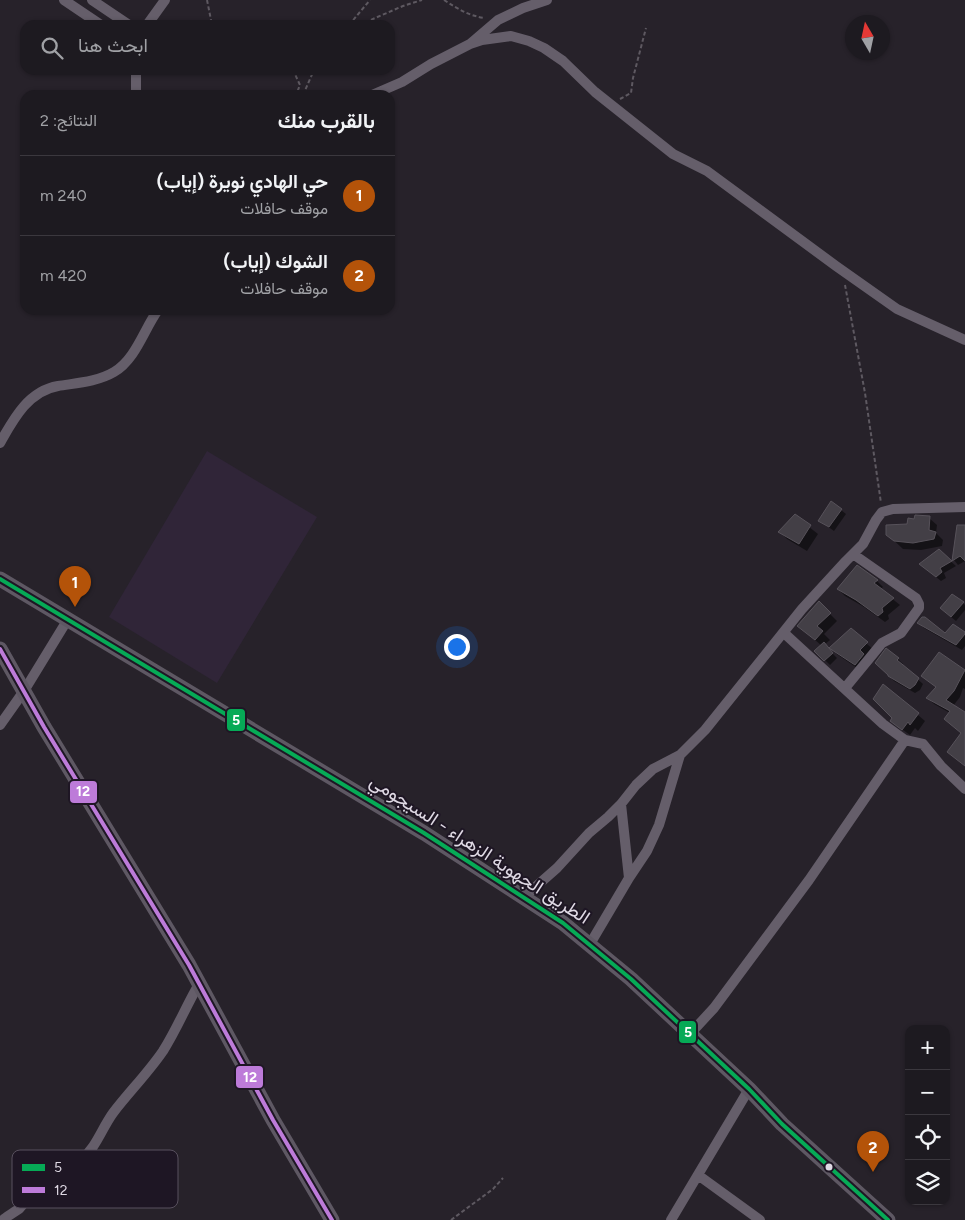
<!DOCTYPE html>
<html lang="ar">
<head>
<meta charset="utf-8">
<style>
  body { margin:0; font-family:Figtree,Vazirmatn,sans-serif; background:#252329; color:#f1f3f6; direction:rtl }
  .controls { position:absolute; right:15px; bottom:15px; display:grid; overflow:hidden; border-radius:10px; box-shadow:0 1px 4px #0004 }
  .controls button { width:45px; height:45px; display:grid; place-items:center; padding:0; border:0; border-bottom:1px solid #3b383e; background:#1d1a20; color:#f1f3f6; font:25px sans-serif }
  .compass { position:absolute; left:845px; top:15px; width:45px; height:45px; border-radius:50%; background:#1d1a20; box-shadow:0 1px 4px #0004; rotate:351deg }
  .you { position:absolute; left:456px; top:646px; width:18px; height:18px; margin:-12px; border:4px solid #fff; border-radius:50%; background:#1a73e8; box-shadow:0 0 0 8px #1a73e833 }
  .badge { display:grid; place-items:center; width:32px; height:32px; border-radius:50%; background:#b45309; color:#fff; font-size:16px; font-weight:700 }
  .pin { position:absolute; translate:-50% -41px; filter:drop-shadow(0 1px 2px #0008) }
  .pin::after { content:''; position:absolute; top:26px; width:18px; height:15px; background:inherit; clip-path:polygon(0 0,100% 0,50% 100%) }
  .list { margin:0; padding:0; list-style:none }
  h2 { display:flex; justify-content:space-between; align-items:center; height:65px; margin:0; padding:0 20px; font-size:21px }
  h2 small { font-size:16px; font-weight:400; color:#a0a1a5 }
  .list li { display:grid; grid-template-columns:32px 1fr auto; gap:15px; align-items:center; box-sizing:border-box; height:80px; padding:0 20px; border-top:1px solid #3b383e }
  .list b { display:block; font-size:19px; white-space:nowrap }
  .list p { margin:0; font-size:16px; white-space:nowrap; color:#a0a1a5 }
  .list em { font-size:16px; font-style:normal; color:#a0a1a5 }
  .icon { flex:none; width:28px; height:28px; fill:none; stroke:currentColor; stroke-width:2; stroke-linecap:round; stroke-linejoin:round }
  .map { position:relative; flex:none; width:965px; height:1220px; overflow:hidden; direction:ltr }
  .search { position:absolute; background:#1d1a20; box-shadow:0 1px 4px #0004; left:20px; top:20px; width:375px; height:55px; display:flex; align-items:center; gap:12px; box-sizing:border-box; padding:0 18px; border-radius:15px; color:#a0a1a5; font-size:19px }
  .panel { position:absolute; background:#1d1a20; box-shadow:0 1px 4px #0004; left:20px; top:90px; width:375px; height:225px; border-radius:15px; direction:rtl }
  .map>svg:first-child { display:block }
</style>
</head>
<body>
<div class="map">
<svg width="965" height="1220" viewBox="0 0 965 1220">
  <rect width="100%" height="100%" fill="#27222a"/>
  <path fill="#302538" d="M207 451 317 517 217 683 109 617Z"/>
  <path fill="#0007" d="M841 510 846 514 834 531 820 521Z
    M795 516 818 534 807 551 787 539 780 532Z
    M929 518 937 525 936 533 943 540 942 546 921 550 903 549 887 534Z
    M958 526 965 527V561L958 565 954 560Z
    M938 550 956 566 944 573 946 578 941 581 926 569Z
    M857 567 877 581 883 587 880 589 900 605 888 615 889 619 885 622 864 607 845 596 838 589Z
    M819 603 837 621 824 634 830 640 824 645 837 658 830 665 816 651 822 646 799 626Z
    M963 603 965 605V610L956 621 946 613Z
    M919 623 946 635 965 634V646L962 650 924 628Z
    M851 630 875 651 863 672 838 655 831 648Z
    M939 654 965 671V689L963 688 960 697 953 706 965 713V766L949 752 962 734 950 713 934 704 928 698 937 688Z
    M898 659 903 664 902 665 923 684 920 690 915 693 894 681 876 663Z
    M883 685 925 721 918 731 915 728 910 735 899 727 894 718Z"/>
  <path fill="#433f46" stroke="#57525a" d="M831 501 842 509 829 527 818 521Z
    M795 514 811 525 799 544 778 532Z
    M915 515 930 516 929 530 936 532 934 539 913 543 894 541 886 535V525L907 524 908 518 914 519Z
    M957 525H965V561L960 556 952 561Z
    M939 549 952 561 940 568 942 572 936 577 919 564Z
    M857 565 878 580 874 583 894 598 882 608 883 612 878 616 856 600 837 589Z
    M952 594 964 602 951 617 940 608Z
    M819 601 831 613 817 626 823 631 815 640 797 626Z
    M922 617H925L945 633 953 624 965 632V634L956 645 917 623Z
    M851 628 868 642 860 650 864 654 855 665 829 648Z
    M824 642 833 653 824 661 814 651Z
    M886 648 899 658 897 660 919 678 915 685 910 689 888 676V675L875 663Z
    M939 652 965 670 954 691 946 700 965 712V766L947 752 961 733 944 719 950 711 926 698 936 687 921 676Z
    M883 684 919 713 910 725 908 722 902 730 890 721 892 718 873 699Z"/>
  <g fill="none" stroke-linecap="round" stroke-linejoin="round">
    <path stroke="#5e5961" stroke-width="2" stroke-dasharray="4 2.5" stroke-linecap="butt" d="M207 0 212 25
      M444 0C458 9 469 16 485 18
      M349 25 370 0
      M359 25 403 6 422 0
      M292 70 294 72 300 85 296 95
      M303 95 314 70
      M620 99 631 93 633 78 646 28
      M845 285 865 393 881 503
      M451 1220 493 1189 503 1178"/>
    <path stroke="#655e6a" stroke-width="10" d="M64 0 101 25
      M92 0 129 25
      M147 25 165 0
      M470 44 482 40 511 36 529 41 544 48 563 61 595 92 673 154 707 171 836 266 897 309 965 340
      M136 95V70
      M372 95 402 82 431 64 470 44 498 20 523 8 547 0
      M0 443C13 420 28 391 58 386 76 383 97 382 114 372 136 359 144 329 158 310
      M784 633 883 724 905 740 923 744 941 766 965 789
      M845 688 882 643 901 633 919 608V604L916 598 853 554
      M0 725 24 691 68 619
      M621 804 629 878
      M524 897 557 868 589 833 608 817 621 804 636 785 653 769 680 755 705 730 802 609 846 561 863 544 876 520 882 512 893 509 965 507
      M590 944 629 878 647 851 659 825 680 755
      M689 1035 714 1008 809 880 905 740
      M698 1175 760 1220
      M4 1219C9 1215 15 1212 20 1208 30 1197 35 1180 46 1171 56 1162 70 1169 81 1160 96 1148 102 1128 113 1113 129 1092 148 1073 163 1051 177 1029 186 1006 199 984
      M671 1220 749 1089"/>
    <path stroke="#5e5863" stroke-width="15" d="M0 579 424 833 563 923 631 979 749 1089 782 1124 888 1220
      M0 649 44 727 189 965 273 1120 332 1220"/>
    <defs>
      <path id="bus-1" d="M0 579 424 833 563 923 631 979 749 1089 782 1124 888 1220"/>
      <path id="bus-2" d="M0 649 44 727 189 965 273 1120 332 1220"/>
    </defs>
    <use href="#bus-1" stroke="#1e1624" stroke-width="8"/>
    <use href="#bus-2" stroke="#1e1624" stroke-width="8"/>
    <use href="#bus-1" stroke="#06aa56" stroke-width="4"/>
    <use href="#bus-2" stroke="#bd7bd9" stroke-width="4"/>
  </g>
  <circle fill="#dfd9e4" stroke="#1e1624" stroke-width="2" cx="829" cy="1167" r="4.5"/>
  <g text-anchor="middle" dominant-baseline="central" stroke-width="4" stroke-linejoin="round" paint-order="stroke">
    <g font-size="19" fill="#dfd9e4" stroke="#1e1624">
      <text transform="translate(480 849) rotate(33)">الطريق الجهوية الزهراء - السيجومي</text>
    </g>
  </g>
  <rect x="12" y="1150" width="166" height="58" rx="8" fill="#1e1624" stroke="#58505e" stroke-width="1"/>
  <rect x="22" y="1164" width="23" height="7" fill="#06aa56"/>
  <rect x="22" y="1187" width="23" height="6" fill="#bd7bd9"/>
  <g font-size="14" fill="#dfd9e4">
    <text x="54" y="1172">5</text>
    <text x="54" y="1195">12</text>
  </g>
  <g stroke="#1e1624" stroke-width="2">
    <rect x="226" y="708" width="20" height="24" rx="5" fill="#06aa56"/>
    <rect x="69" y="780" width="29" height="24" rx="5" fill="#bd7bd9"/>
    <rect x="678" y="1020" width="19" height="24" rx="5" fill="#06aa56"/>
    <rect x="235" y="1065" width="29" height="24" rx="5" fill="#bd7bd9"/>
  </g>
  <g font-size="14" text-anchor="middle" font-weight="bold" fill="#fff">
    <text x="236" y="725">5</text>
    <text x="83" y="796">12</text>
    <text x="688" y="1037">5</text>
    <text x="250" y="1082">12</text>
  </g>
</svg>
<div class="controls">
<button>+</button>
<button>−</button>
<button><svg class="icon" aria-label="locate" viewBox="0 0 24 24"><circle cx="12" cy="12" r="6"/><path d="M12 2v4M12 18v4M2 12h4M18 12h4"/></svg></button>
<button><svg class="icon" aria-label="layers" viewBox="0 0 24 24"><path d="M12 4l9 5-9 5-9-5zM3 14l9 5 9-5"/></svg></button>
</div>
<svg class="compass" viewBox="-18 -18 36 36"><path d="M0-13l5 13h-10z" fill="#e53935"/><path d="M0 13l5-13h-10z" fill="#a0a1a5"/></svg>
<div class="you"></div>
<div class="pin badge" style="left:75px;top:607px">1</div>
<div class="pin badge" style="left:873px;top:1172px">2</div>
<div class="search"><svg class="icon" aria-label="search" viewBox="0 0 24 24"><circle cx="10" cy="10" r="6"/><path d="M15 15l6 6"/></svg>ابحث هنا</div>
<section class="panel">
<h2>بالقرب منك<small>النتائج: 2</small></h2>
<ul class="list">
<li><span class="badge">1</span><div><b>حي الهادي نويرة (إياب)</b><p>موقف حافلات</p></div><em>240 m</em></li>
<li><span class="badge">2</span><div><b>الشوك (إياب)</b><p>موقف حافلات</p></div><em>420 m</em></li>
</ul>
</section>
</div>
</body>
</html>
